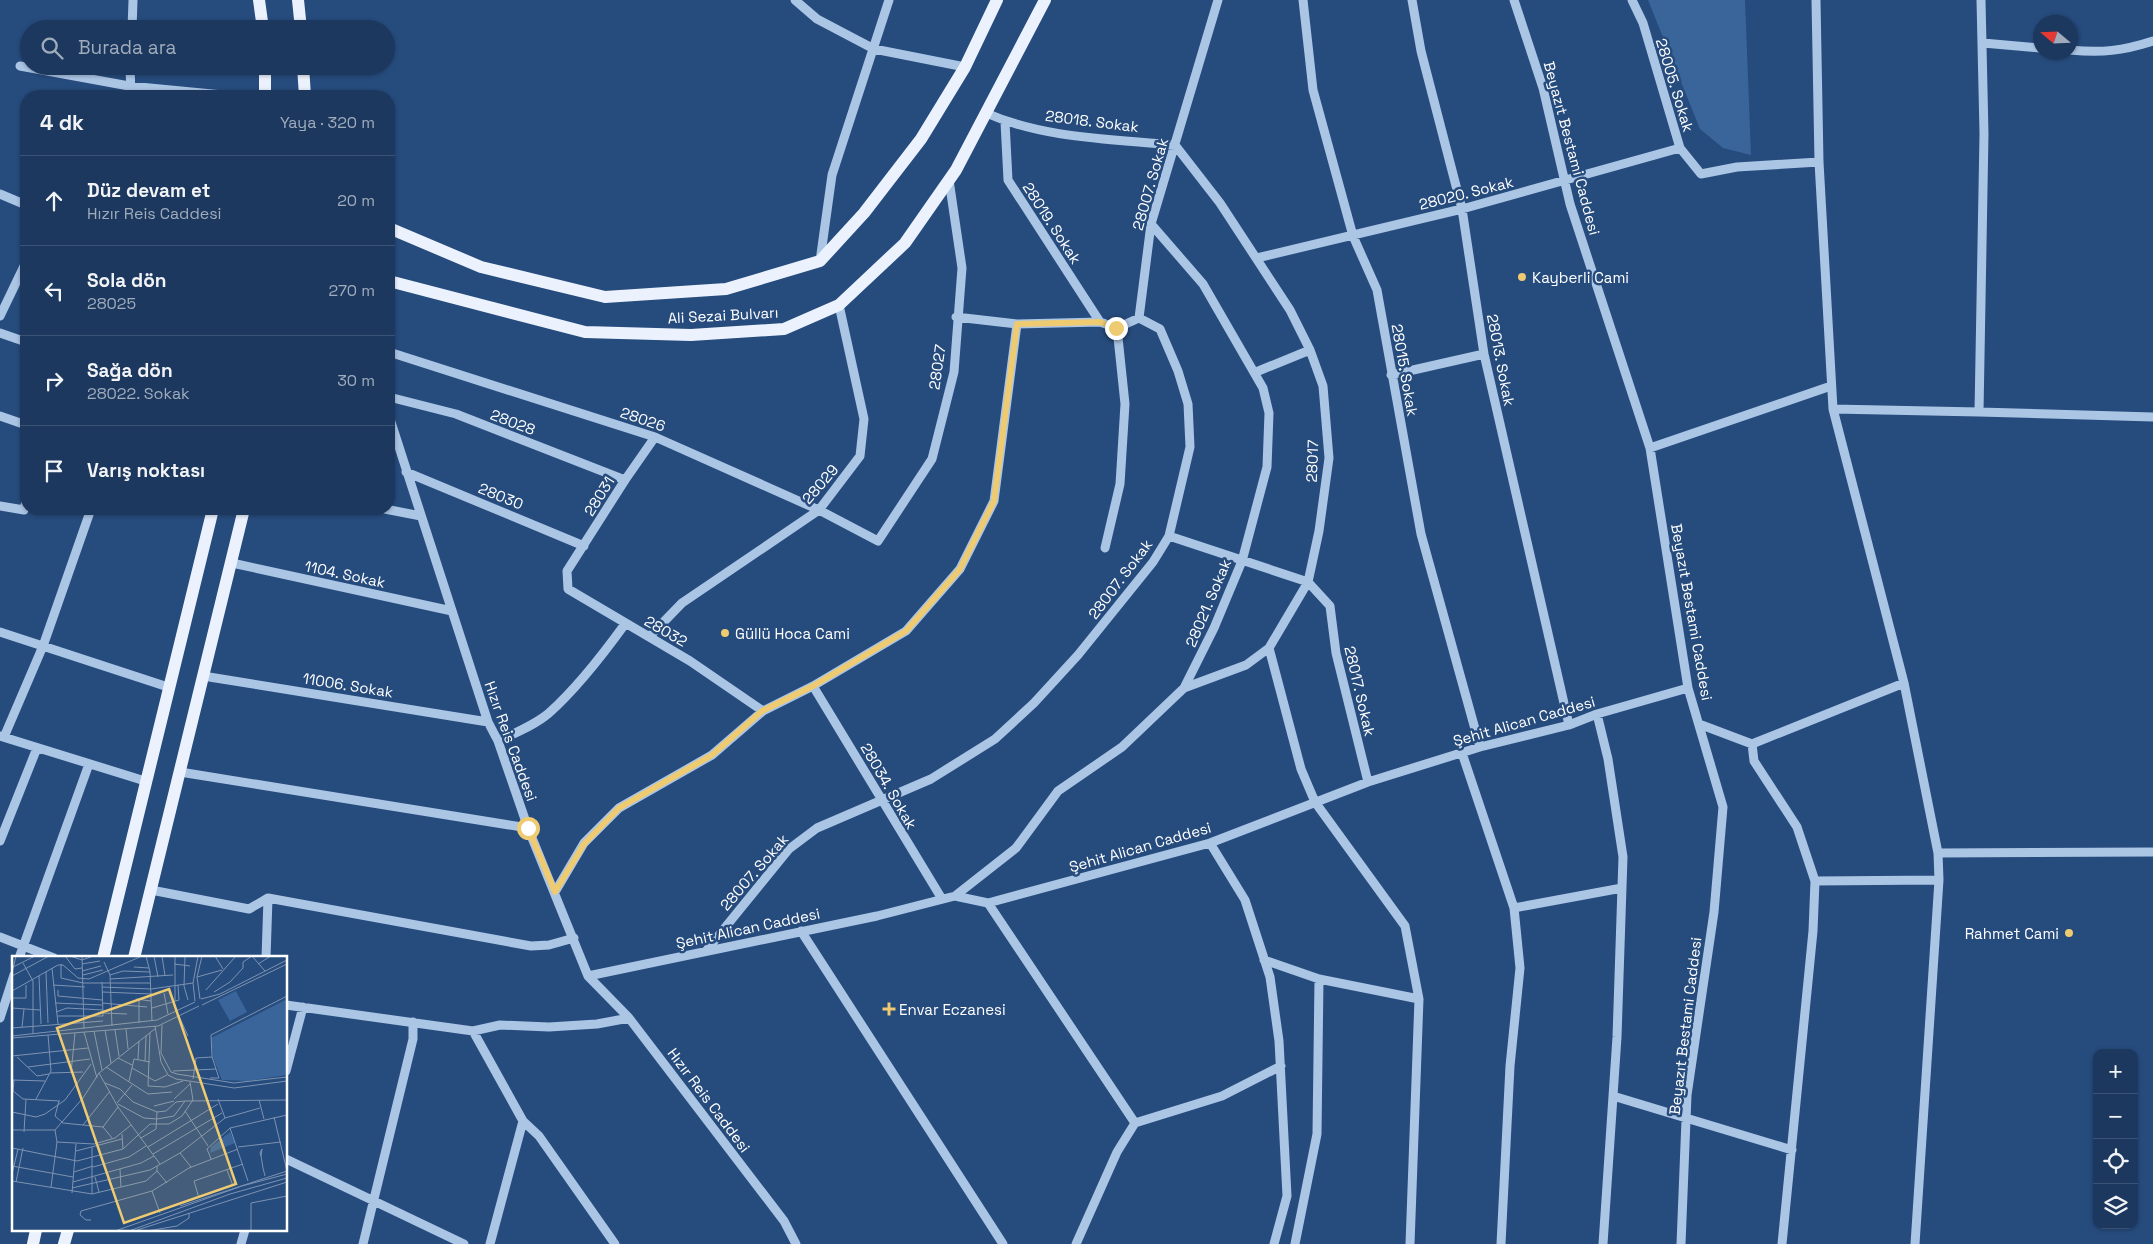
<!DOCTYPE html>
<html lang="tr">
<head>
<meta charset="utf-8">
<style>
  body { margin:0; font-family:"Space Grotesk",sans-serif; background:#294367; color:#f1f3f6 }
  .controls { position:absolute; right:15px; bottom:15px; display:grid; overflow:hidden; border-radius:10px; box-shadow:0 1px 4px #0004 }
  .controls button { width:45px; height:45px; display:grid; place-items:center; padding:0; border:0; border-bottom:1px solid #3a5273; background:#1c385e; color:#f1f3f6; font:25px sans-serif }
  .compass { position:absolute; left:2033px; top:15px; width:45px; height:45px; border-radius:50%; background:#1c385e; box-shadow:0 1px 4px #0004; rotate:289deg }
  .stop { position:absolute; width:15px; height:15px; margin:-11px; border:4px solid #eeca70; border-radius:50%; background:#fff }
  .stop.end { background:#eeca70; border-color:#fff; box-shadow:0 1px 5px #0008 }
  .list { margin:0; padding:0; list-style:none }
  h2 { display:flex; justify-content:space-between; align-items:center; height:65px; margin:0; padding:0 20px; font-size:21px }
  h2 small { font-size:16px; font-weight:400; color:#a0acbc }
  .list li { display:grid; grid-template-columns:32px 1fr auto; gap:15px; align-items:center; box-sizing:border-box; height:90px; padding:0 20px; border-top:1px solid #3a5273 }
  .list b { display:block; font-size:19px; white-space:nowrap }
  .list p { margin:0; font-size:16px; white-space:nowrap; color:#a0acbc }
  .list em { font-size:16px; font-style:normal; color:#a0acbc }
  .icon { flex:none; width:28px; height:28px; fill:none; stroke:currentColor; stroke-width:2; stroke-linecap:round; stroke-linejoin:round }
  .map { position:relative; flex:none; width:2153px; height:1244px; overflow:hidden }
  .search { position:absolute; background:#1c385e; box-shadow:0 1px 4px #0004; left:20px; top:20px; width:375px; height:55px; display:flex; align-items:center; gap:12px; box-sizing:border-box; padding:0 18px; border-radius:28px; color:#a0acbc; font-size:19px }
  .panel { position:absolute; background:#1c385e; box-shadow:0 1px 4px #0004; left:20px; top:90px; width:375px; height:425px; border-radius:20px }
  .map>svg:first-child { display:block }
</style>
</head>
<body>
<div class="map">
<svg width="2153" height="1244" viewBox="0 0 2153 1244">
  <rect width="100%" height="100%" fill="#264b7d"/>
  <path fill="#39659b" d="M1648 0H1745L1751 155 1723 148 1700 129Z"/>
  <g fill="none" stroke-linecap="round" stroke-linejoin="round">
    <path stroke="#abc5e5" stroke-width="9" d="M795 0 817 19 874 49 965 67
      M1303 0 1313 90 1353 236 1377 290 1421 534 1480 747
      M1412 0 1421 51 1462 209 1484 354 1569 725
      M1514 0 1543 88 1570 204 1650 448 1688 688 1723 807 1714 912 1687 1095 1681 1244
      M1632 0 1643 23 1680 148 1701 174 1737 167 1819 162
      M1816 0 1819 162 1833 409 1904 683 1938 853 1939 880 1915 1244
      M1981 0 1984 134 1979 412 2153 417
      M132 29 133 0
      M1983 43 2040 48
      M2070 50C2102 53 2122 51 2153 41
      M20 66 129 86 233 96
      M130 66 131 96
      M986 113C1045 139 1113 139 1175 145L1220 203 1290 310 1310 350 1323 386 1329 458 1319 531 1308 582 1269 648 1301 769 1315 802 1405 926 1419 999 1410 1244
      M1005 122 1008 180 1100 322
      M0 194 26 205
      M1257 258 1462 209 1680 148
      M820 261 832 175 889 0
      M0 316 26 262
      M956 317 1017 324 1100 322 1117 328 1139 318
      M1139 318 1151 224 1218 0
      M0 333 26 342
      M389 352 655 437 819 510 878 541 932 459 954 372 962 268 949 180
      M1256 372 1310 350
      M1391 375 1484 354
      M389 397 456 414 625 480
      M1833 409 1979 412
      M0 416 26 425
      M389 416 488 722 498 741 528 828 588 976 629 1018 784 1221 796 1244
      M655 437 625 480 567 571 568 589 690 661 763 711
      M1650 448 1831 386
      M406 472 584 546
      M0 506 24 510 26 501
      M385 509 421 516
      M1169 536 1308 582 1330 606 1336 653 1368 782
      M1105 548 1120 484 1125 404 1117 328
      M232 563 452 611
      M0 632 168 687
      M650 636 682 603 819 510 860 456 864 419 839 305
      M203 676 488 722
      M813 686 942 899
      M1184 688 1246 665 1269 648
      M1597 714 1608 759 1623 857 1617 1037 1603 1244
      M1699 724 1752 744 1904 683
      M0 736 145 781
      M4 737 43 646 91 509
      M498 741C515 733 535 725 549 713 576 689 604 653 625 624
      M1752 744 1754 761 1797 827 1815 881 1813 931 1782 1244
      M1462 753 1514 908 1520 968 1510 1066 1501 1244
      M180 772 528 828
      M0 841 37 748
      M1210 843 1245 900 1270 977 1279 1041 1287 1196 1274 1244
      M1938 853 2153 852
      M1815 881 1939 880
      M151 890 249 909 268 898 531 946 549 945 574 938
      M555 892 584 843 619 808 712 755 763 711 813 686 906 631 960 569 994 501 1017 324
      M955 896 1016 848 1058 791 1122 747 1184 688 1214 628 1242 561 1267 467 1269 413 1263 388 1203 284 1151 224
      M988 903 1135 1123
      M1514 908 1622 888
      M801 931 1003 1244
      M0 937 54 958
      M706 951 789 849 817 828 931 779 995 739 1034 703 1078 655 1153 562 1169 536 1190 447 1188 404 1178 371 1160 329 1139 318
      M19 958 89 764
      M266 958 268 898
      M1264 960 1319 979 1419 999
      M588 976 877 916 955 896 988 903 1210 843 1368 782 1480 747 1569 725 1597 714 1688 688
      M286 1005 473 1031 500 1025 549 1027 597 1024 629 1018
      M0 1018 14 975
      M473 1031 523 1121 539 1136 615 1244
      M286 1071 303 1007
      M1613 1096 1792 1150
      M286 1159 464 1244
      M241 1244 245 1230
      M363 1244 413 1039V1022
      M490 1244 523 1121
      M1076 1244 1117 1152 1135 1123 1222 1096 1281 1066
      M1295 1244 1317 1134 1319 979"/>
    <path stroke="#ebf2fd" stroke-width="12" d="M259 0 263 29
      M298 0 301 29
      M265 66V96
      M303 66 305 96
      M389 228 481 267 605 297 726 289 820 261 864 213 921 139 965 67 997 0
      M389 281 585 332 691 335 784 329 839 305 905 243 956 170 1045 0
      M103 958 213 509
      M134 958 244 509
      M33 1244 36 1230
      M64 1244 68 1230"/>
  </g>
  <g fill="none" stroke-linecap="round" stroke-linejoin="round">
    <path stroke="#eeca70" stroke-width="6" d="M528 828 555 892 584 844 619 808 712 755 762 711 813 686 906 631 960 569 994 501 1017 324 1100 322 1116 328"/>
  </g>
  <g fill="#eeca70" stroke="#264b7d" stroke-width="2">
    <circle cx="1522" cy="277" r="5"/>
    <circle cx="725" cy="633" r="5"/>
    <circle cx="2069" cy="933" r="5"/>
    <path d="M886.5 1001.5h5v5h5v5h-5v5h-5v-5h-5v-5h5z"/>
  </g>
  <g text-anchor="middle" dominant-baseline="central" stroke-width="5" stroke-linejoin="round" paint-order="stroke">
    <g font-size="15" fill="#fff" stroke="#264b7d">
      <text transform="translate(1675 85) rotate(73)">28005. Sokak</text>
      <text transform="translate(1092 121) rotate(7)">28018. Sokak</text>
      <text transform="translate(1572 148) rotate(75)">Beyazıt Bestami Caddesi</text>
      <text transform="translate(1150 184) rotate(-74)">28007. Sokak</text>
      <text transform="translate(1466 193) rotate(-14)">28020. Sokak</text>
      <text transform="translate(1052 223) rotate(57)">28019. Sokak</text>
      <text transform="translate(723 315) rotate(-3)">Ali Sezai Bulvarı</text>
      <text transform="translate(1501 360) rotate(79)">28013. Sokak</text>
      <text transform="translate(937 367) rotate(-82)">28027</text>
      <text transform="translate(1405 370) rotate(80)">28015. Sokak</text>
      <text transform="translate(643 419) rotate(19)">28026</text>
      <text transform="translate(513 422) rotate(21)">28028</text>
      <text transform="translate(1312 461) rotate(-88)">28017</text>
      <text transform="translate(820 484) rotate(-49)">28029</text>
      <text transform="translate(501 496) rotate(22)">28030</text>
      <text transform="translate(599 496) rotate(-58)">28031</text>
      <text transform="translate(345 574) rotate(12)">1104. Sokak</text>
      <text transform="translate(1120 579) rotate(-53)">28007. Sokak</text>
      <text transform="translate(1208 603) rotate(-67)">28021. Sokak</text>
      <text transform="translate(1692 612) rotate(80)">Beyazıt Bestami Caddesi</text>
      <text transform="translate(666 631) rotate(30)">28032</text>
      <text transform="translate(348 685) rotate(9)">11006. Sokak</text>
      <text transform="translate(1360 691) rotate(77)">28017. Sokak</text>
      <text transform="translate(1524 721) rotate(-16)">Şehit Alican Caddesi</text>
      <text transform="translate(511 741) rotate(70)">Hızır Reis Caddesi</text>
      <text transform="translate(889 786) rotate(60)">28034. Sokak</text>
      <text transform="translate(1140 847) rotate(-16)">Şehit Alican Caddesi</text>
      <text transform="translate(754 872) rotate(-49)">28007. Sokak</text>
      <text transform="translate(748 928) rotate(-12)">Şehit Alican Caddesi</text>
      <text transform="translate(1685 1026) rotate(-83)">Beyazıt Bestami Caddesi</text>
      <text transform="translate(709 1100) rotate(53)">Hızır Reis Caddesi</text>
    </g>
    <g font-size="15" fill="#fff" stroke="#264b7d" text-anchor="start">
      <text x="1532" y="277">Kayberli Cami</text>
      <text x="735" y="633">Güllü Hoca Cami</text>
      <text x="2059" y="933" text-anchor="end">Rahmet Cami</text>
      <text x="899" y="1009">Envar Eczanesi</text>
    </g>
  </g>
  <g transform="translate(12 956)">
    <rect width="275" height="275" fill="#264b7d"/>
    <path d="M224 35 235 56 218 65 206 44ZM275 43V119L235 125 210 124 201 102 199 82ZM218 176 223 187 198 197 199 191Z" fill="#39659b"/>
    <path fill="none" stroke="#7d93b1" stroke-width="1" d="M53 0 63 13 70 12M58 0 70 4 81 0M70 0 72 73M84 0H103M134 0 138 16 140 65M142 0 146 21M150 0 153 20M163 0V45M173 0 172 30 176 44M203 0 211 13M240 0 253 15M92 6 98 19 100 70M11 7 21 25V78M49 8V22L71 27H139M70 8 88 5M162 8 178 10M246 8 259 0M1 11 23 0M122 11 137 12M40 12 46 68M70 15 89 10M34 16 36 67M0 17 4 0M71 19 91 14M98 19 111 15 138 16M0 20 37 0M27 20 29 68M185 21 210 14M98 23 161 19M90 26 91 60M41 29 73 31M0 30V55M90 31 139 33 181 27M46 34V40L90 44M194 34 224 0M0 35 46 9H51L66 22 77 23 130 0M90 36 140 38M202 36 218 26 231 12V6L240 0M152 37 156 58M0 42H14V29M124 43 139 45M127 43V67M188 43 185 21 190 0M189 43 208 38 275 4M183 45 181 27 186 0M43 47 90 49M90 47 135 51M190 49 275 8M0 52 28 54M140 52 167 44 166 29M44 56 55 52 91 54M91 57 115 58M46 60H91M167 60 176 80M150 69 149 97 159 116 165 118 222 127 275 121M143 70 149 106 156 119 164 123 222 132 275 125M10 71 12 53M0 72 91 65M114 73 116 93M93 74 99 107M103 74 107 100M82 75 90 114M72 76 85 122M138 77 136 130 153 131 171 125M0 80 145 64 183 46M0 82 146 70 187 50M0 100 76 92M5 101 25 120 37 118M106 102 120 109M126 103 127 85M133 105 134 80M16 111 78 103M94 111 136 138 160 136M120 112 143 125 155 119M161 115 204 113M38 117 71 116M59 117 63 77M87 117 106 151 148 208M198 122H207L200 101 199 79 275 40M181 123 184 102 200 101M1 124 33 125M2 124 1 135 11 143 48 145M117 125 122 103 138 106M93 127 108 133 121 146 145 156 154 155 164 146 173 145 275 144M24 143 39 115 36 79M162 143 178 128M206 143 213 162M247 144 252 163M47 145 43 160 51 167 91 171 100 182M105 147 120 129M106 148 132 162 145 163 162 160 173 145M142 150 162 145M173 155 196 190M0 156 24 161 33 158 53 144 79 108M262 161 275 215M71 169 98 135M91 171 106 151M218 172 236 225M0 174H43L71 142 87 117 144 72M43 174 45 186 82 188 103 182 119 169M12 176 14 143M110 178 111 193M129 182 144 173 145 156M80 191V238M136 191 206 148M226 191 269 186M0 192 65 205 111 193 138 168H157L170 160 181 144 178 126M64 195 110 183M168 197 179 211M141 198 210 157M249 200 250 193 248 197 249 200 251 212 253 220M199 203 195 193 218 172 275 159M0 210 61 221M145 210V215L155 227M81 211 117 201 134 190M108 213 109 231M215 214 221 230M62 216 81 210M0 218 6 193M83 221 87 236M0 225 80 238 134 225 145 215M4 226 11 192M61 226 129 207 142 200M39 231 45 186M60 232 138 214 168 197 213 162 248 152M140 235 148 257M60 237 64 188M187 242 182 225 231 208M168 250 275 215M79 264H74L68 259 69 255 140 235 177 212 226 193M125 274 275 226M103 275 230 230 275 218M117 275 218 238 275 222M135 275 165 270 177 262V257M239 275V247L275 240"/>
    <path fill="#eeca70" fill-opacity="0.15" stroke="#eeca70" stroke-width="2.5" d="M157 33 224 228 112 267 45 72Z"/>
    <rect width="275" height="275" fill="none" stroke="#fff" stroke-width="2.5"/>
  </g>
</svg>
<div class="controls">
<button>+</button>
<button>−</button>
<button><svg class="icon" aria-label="locate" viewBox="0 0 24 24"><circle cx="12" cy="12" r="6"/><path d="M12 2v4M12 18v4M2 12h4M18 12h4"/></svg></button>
<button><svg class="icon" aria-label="layers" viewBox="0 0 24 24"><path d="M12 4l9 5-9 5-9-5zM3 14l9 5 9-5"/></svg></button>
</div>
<svg class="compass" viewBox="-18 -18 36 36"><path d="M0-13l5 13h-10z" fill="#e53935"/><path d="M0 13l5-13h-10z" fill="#a0acbc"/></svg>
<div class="stop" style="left:528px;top:828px"></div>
<div class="stop end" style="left:1116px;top:328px"></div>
<div class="search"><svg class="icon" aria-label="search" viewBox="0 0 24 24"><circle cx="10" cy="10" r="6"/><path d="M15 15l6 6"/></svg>Burada ara</div>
<section class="panel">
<h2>4 dk<small>Yaya · 320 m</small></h2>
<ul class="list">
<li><svg class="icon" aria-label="ahead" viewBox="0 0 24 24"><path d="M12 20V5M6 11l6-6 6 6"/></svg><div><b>Düz devam et</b><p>Hızır Reis Caddesi</p></div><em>20 m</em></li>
<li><svg class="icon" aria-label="left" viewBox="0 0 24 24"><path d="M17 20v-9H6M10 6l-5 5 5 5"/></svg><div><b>Sola dön</b><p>28025</p></div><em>270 m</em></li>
<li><svg class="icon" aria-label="right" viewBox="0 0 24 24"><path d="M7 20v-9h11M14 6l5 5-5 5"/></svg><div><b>Sağa dön</b><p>28022. Sokak</p></div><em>30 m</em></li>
<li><svg class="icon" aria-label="arrive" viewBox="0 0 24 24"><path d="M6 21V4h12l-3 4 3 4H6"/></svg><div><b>Varış noktası</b></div></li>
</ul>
</section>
</div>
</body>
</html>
